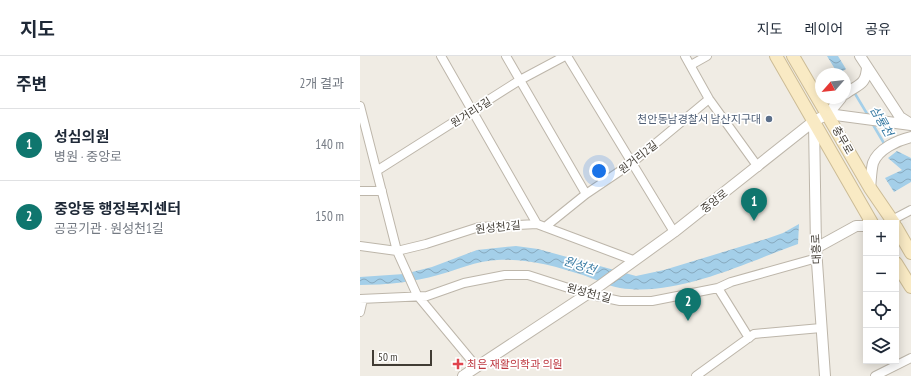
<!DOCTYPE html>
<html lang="ko">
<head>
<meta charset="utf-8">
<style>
  body { margin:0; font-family:"PT Sans Narrow","Noto Sans KR",sans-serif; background:#f2f2f3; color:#1f2937 }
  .controls { position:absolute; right:12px; bottom:12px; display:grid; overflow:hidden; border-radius:0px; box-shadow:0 2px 10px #0003 }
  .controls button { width:36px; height:36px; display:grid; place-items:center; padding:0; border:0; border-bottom:1px solid #e0e1e3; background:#fff; color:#1f2937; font:20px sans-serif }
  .compass { position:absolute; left:455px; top:12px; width:36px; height:36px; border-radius:50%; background:#fff; box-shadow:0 2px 10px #0003; rotate:242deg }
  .scale { position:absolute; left:12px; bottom:10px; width:60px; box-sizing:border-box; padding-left:4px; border:2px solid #413c34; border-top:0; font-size:11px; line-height:14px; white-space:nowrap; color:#413c34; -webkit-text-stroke:3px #fff; paint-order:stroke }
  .you { position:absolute; left:239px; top:115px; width:14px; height:14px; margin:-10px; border:3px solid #fff; border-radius:50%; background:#1a73e8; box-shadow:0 0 0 6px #1a73e833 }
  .badge { display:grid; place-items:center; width:26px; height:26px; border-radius:50%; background:#0f766e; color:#fff; font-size:13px; font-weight:700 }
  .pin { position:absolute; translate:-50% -33px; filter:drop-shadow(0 1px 2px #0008) }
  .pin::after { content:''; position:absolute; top:21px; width:14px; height:12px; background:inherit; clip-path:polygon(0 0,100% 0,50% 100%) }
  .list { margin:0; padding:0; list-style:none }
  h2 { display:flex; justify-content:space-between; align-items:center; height:52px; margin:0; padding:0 16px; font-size:17px }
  h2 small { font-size:13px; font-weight:400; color:#747a83 }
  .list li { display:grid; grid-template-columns:26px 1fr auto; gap:12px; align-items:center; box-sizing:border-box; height:72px; padding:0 16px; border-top:1px solid #e0e1e3 }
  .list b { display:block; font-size:15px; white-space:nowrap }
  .list p { margin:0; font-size:13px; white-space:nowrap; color:#747a83 }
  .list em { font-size:13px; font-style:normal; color:#747a83 }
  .icon { flex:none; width:22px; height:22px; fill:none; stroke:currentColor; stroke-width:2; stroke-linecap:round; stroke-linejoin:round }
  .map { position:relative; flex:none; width:551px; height:320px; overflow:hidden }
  header { display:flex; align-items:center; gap:24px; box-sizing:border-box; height:56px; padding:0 20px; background:#fff; border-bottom:1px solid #e0e1e3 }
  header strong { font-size:19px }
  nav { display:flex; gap:22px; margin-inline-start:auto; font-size:14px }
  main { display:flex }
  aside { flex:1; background:#fff }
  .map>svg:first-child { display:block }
</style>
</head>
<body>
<header>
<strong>지도</strong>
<nav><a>지도</a><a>레이어</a><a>공유</a></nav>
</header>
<main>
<aside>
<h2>주변<small>2개 결과</small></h2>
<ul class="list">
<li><span class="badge">1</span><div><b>성심의원</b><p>병원 · 중앙로</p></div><em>140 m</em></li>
<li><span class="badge">2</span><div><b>중앙동 행정복지센터</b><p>공공기관 · 원성천1길</p></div><em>150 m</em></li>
</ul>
</aside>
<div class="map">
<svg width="551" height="320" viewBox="0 0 551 320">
  <defs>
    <pattern id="water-waves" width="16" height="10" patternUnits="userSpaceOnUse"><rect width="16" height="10" fill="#a4cfe9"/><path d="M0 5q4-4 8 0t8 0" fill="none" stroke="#87a9be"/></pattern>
  </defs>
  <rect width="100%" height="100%" fill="#f0ece4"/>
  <path fill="url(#water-waves)" d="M467 0H478L486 13 478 18Z
    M537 95 551 102V126L534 136 525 122 542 114 528 102Z
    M439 168 438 188C385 207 317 241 260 232 248 230 235 223 223 219 195 210 166 202 137 204 116 205 97 214 78 219 54 226 25 229 0 229V221L44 218 72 211 117 194 156 190 178 193 276 220 304 214 406 183 423 177Z"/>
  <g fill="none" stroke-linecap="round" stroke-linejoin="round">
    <path stroke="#a4cfe9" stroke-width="2.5" d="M485 20 492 32
      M494 36 509 61
      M512 67 525 89"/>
    <defs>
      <path id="minor" d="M81 0 177 168
        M146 0 226 138
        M207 0 314 176
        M325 0 349 43 398 111
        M331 9 347 0
        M0 50 37 195 57 239 116 310
        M18 114 160 24 205 0
        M0 135H22
        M532 164 551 154
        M185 171 226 138 272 107 349 43
        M0 190 37 195 66 188 119 171 177 168 273 204
        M358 232 389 282
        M0 243 67 240 104 227 145 219H168L227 238 260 245H292L358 232 371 226 457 202
        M0 256 3 243
        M336 320 394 278 461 272
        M515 320 551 302"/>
      <path id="tertiary" d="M500 0 540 61 551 68
        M485 38C498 28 506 30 507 11
        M468 58 481 42
        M454 67 456 192 465 320
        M510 132C511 124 511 115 513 107 518 93 538 84 551 81
        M456 192 496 170H506
        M103 320 238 231 314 176 454 65 468 58 551 69"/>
      <path id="secondary" d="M416 0 512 167
        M433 0 510 132 534 167
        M536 171 551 197
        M536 207 551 231"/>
    </defs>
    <use href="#minor" stroke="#bdb6aa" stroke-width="10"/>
    <use href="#tertiary" stroke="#bdb6aa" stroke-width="12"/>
    <use href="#secondary" stroke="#ccbc96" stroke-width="14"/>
    <use href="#minor" stroke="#fff" stroke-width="8"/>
    <use href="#tertiary" stroke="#fff" stroke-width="10"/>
    <use href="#secondary" stroke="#f9eac4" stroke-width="12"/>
  </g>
  <circle fill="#5c6f8a" stroke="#fff" stroke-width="1.5" cx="409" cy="63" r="4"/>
  <path fill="#e0444e" stroke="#fff" stroke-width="1.5" d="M96 302h4v4h4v4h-4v4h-4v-4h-4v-4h4z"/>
  <g text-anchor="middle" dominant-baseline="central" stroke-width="3.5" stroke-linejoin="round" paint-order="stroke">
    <g font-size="11" fill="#413c34" stroke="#fff">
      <text transform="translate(111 56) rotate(-32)">원거리3길</text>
      <text transform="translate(483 84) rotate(60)">충무로</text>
      <text transform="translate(278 101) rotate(-38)">원거리2길</text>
      <text transform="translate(354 145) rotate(-38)">중앙로</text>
      <text transform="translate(138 171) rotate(-6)">원성천2길</text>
      <text transform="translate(456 193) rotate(-93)">대흥로</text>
      <text transform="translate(229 237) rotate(15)">원성천1길</text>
    </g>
    <g font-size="11" fill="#4e5e75" stroke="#fff" text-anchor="end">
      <text x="401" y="63">천안동남경찰서 남산지구대</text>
    </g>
    <g font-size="11" fill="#be3a42" stroke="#fff" text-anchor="start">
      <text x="107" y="308">최은 재활의학과 의원</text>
    </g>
    <g font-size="12" font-style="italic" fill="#377aa3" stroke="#fff">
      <text transform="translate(522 65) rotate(60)">삼룡천</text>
      <text transform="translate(220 209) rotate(18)">원성천</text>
    </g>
  </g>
</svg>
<div class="controls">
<button>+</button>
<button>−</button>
<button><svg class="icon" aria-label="locate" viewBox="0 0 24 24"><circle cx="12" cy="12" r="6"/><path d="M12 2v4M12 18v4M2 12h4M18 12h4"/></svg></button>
<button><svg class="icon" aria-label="layers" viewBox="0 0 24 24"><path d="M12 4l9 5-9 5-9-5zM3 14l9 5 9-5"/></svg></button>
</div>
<svg class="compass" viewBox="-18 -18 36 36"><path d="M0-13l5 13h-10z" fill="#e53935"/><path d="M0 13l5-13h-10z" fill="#747a83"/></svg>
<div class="scale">50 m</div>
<div class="you"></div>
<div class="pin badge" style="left:394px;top:165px">1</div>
<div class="pin badge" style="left:328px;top:265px">2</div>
</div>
</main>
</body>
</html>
